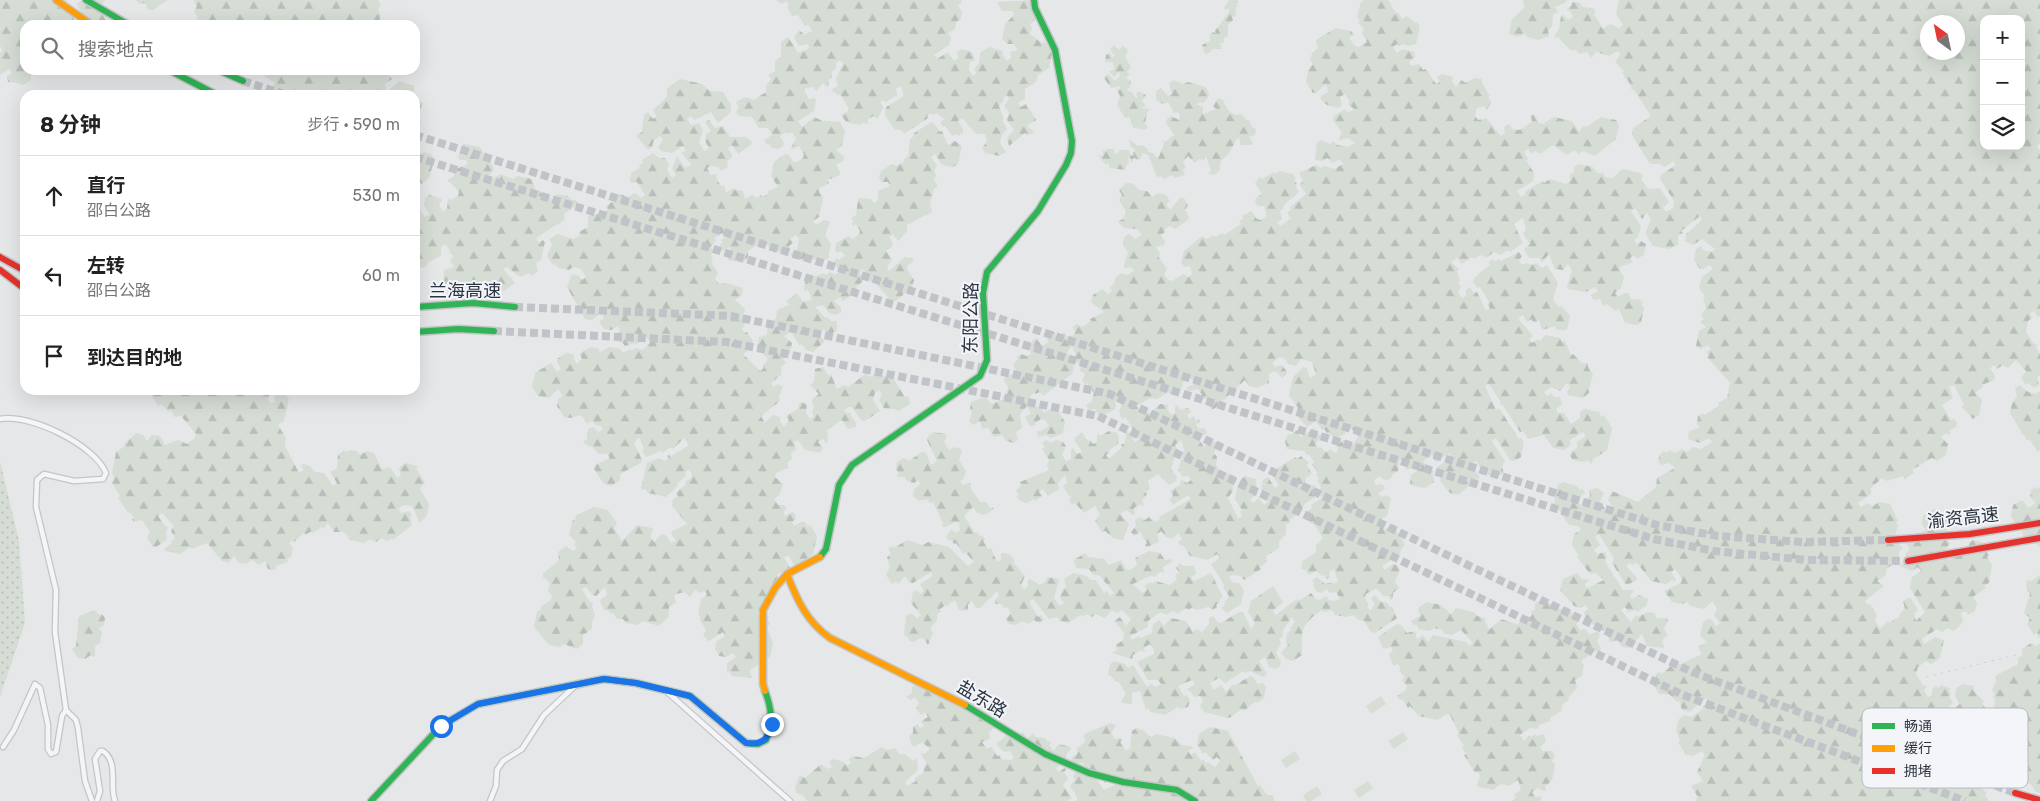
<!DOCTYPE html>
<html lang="zh">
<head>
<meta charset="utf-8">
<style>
  body { margin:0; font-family:Rubik,"Noto Sans SC",sans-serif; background:#f6f6f6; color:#222 }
  .controls { position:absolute; right:15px; top:15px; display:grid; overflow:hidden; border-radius:10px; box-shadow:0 5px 20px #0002 }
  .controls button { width:45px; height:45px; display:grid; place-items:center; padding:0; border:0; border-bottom:1px solid #e0e0e0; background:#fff; color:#222; font:25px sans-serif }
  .compass { position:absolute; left:1920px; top:15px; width:45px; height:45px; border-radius:50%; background:#fff; box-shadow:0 5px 20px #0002; rotate:327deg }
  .stop { position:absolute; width:15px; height:15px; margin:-11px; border:4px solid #1a73e8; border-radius:50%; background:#fff }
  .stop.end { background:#1a73e8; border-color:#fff; box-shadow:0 1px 5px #0008 }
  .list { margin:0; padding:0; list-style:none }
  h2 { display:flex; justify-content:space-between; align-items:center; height:65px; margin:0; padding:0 20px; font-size:21px }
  h2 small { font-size:16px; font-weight:400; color:#767676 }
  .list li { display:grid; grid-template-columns:32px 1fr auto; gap:15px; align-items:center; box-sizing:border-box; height:80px; padding:0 20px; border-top:1px solid #e0e0e0 }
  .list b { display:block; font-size:19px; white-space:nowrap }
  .list p { margin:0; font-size:16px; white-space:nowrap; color:#767676 }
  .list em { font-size:16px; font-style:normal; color:#767676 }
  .icon { flex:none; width:28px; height:28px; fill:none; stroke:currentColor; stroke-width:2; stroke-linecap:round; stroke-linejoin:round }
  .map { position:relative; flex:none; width:2040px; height:801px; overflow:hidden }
  .search { position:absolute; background:#fff; box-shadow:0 5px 20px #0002; left:20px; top:20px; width:400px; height:55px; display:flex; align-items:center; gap:12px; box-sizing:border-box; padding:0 18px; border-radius:15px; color:#767676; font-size:19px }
  .panel { position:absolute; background:#fff; box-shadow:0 5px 20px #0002; left:20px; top:90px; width:400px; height:305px; border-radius:15px }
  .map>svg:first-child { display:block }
</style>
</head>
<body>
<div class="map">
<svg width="2040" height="801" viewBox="0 0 2040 801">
  <defs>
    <pattern id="forest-firs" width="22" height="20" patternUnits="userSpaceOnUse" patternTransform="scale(1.25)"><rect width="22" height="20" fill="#d6ddd5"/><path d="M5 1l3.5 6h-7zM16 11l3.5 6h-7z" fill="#b8beb8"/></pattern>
    <pattern id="park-dots" width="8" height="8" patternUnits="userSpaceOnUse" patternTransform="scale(1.25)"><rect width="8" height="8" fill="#d6ddd5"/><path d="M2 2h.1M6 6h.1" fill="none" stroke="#b8beb8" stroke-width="1.8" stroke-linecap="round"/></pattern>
  </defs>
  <rect width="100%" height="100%" fill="#e5e7e9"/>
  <path fill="url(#forest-firs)" fill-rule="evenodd" d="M0 0H68L65 2 68 6 70 4 76 13 73 18 76 23 74 25H25V70H37L31 74V80L23 85 18 83 8 82 7 76 12 73 9 69 0 75V53L3 51 0 46Z
    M82 0H106L103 2 101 13 108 23 112 24 82 25 80 20 83 14 76 4Z
    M136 0H168L153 10H149L145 3 139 4Z
    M193 0H378L381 5 378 10 381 15 378 25H197L199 24 196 19 198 18 194 11 197 6Z
    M776 0H961L962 2 958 5 962 12 961 19 956 22 955 29 948 33 951 38 949 45 934 55 937 59 948 52 954 61 958 58 957 52 962 49 972 52 975 60 970 62 969 70 973 76 977 73 974 69 979 63 980 53 989 47 1003 51 1002 54 1007 61 1011 58 1010 52 1018 50 1014 44H1008L1002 39 1005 24 1014 15 1012 11H1002L997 2 1033 0 1036 14 1034 21 1030 24 1032 28 1030 34 1042 43 1045 42 1052 53 1049 68 1038 75 1036 82 1025 89V99L1018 103 1021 107 1026 104 1036 120 1027 126 1035 133 1027 135 1025 133 1009 146 1007 138 1014 130 1007 120 1009 112 1004 106 1009 99 1007 95 1003 98 1004 100 999 106 1004 119 1002 120 1007 129 1002 135 1000 143 1006 152 999 156 985 153 982 148 987 142 985 134H976L962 118 958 121 963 129V133L958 136 957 134 952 136 945 126 943 127 940 123 944 119 937 113 932 115 930 113 927 116 928 118 904 134 901 130H895L885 115 886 107 904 96 901 86 896 89 897 95 886 102 884 100 880 102 883 107 878 119 873 116 867 120 868 123 866 124 864 122 860 125 846 122 841 115 848 111V107L840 94 838 95 831 90 838 86 836 78 843 64 840 60 836 63V69L832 71V77L828 80 829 86 826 87 823 83 816 91 813 87 805 88V92L809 99 815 98 816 100 814 111 798 121 802 127 814 117 823 121 840 122 845 131 842 146 836 150 844 157 843 161 836 165 840 172V175L827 180 829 183 820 188 819 192 823 198 819 217 813 221 816 225 824 220 830 222 825 235 831 244 828 258 823 261 812 259 809 254 804 261 793 258 790 254 797 250 799 239 796 235 790 239 793 243 789 246 790 248 783 253 772 250 763 241 748 251V257L743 263 728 260V254L732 251 729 247 723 251 718 248 723 242 721 240 726 237 723 233 714 238 716 240 711 247 713 251 711 256 713 261 711 262 718 273 715 278 719 284 727 283 743 288 742 295 735 300 745 309 743 316 746 321 742 329 745 333 747 332 753 341 750 346 753 350H749L743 354 760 371 764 368 763 366 768 359 757 347 759 337 767 335 768 325 776 319 777 310 789 305 786 301 797 293 803 302 811 300V296L808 290 805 291 804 289 806 278 810 275 812 277 824 273 826 275 830 272 835 275 839 272 834 263 835 260 837 258 839 260 845 256 842 252H836L835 250 836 243 848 236 853 239 859 234 860 231 856 224 853 226 852 223 854 222 851 218 856 215 858 198 871 199 874 203 878 200V191L890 186 888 182H882L879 178 881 171 892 164 897 166 905 161 904 159 908 156 910 139 914 136 913 134 931 122 934 123 940 132 942 131 948 145 955 141 962 146 958 164 953 167 942 165 935 154 931 157 937 165 934 171 936 175 934 180 938 186 934 189 930 204 932 212 907 225V231L898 241 893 234 889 237 893 243 892 247 886 251 892 260 887 267 889 271 905 257 913 259 914 261 908 265 907 269 914 280 912 287 896 301 889 299 874 281 868 282 869 278 863 269 859 272 863 279 862 282 856 287 857 289 851 293 852 295 843 301 840 297 834 301 841 308V312L836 315 829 313 823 305 815 307 826 318 828 317 831 321H837V330L828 336 824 329 817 333 825 341 813 352 806 350 802 344 799 345 791 332 784 336 792 343 790 354 783 359 786 363 782 366 781 375 771 383 773 387 778 384 783 387 779 396 780 401 761 416 765 423 773 415 780 417V421L784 427 789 420 786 416 799 408 798 405 802 402 807 405 806 413 810 419 814 416 812 412 814 407 812 402V399L819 394 810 385 814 382 815 369 823 367 829 376 831 374 837 389 844 385 849 387 865 374 870 377 875 374 893 378 905 397 908 396 910 404 899 411 894 409 884 408 879 400 882 394 879 390 875 393 873 400 880 411 865 421 861 420 852 407H848L844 410 847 414 849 412 856 423V427L848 429 842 420 827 430 828 442 826 443 823 439 818 442 823 448 820 453 805 450 798 440 794 442 796 450 791 453 792 459 788 462V468L776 473 775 477 783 484 780 494 774 499 778 505H784L787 509 783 512 785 516 792 512 795 513 796 519 792 522 794 526 801 522H805L808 527 810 525 817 536 813 554 800 563 801 565 795 566 788 555 784 558 792 571 784 577 781 572 777 575 781 582 766 607 757 613 760 617 764 614 769 617 767 619 770 623 767 628 773 643 770 657 750 670 752 678 732 676 729 671 727 673V663L736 657 733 653 726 657 719 656 715 649 716 642 725 636 723 632 709 641 703 635 706 630 699 619 701 618 698 614 701 599 707 595 705 591 700 593 695 590 690 597 684 592 674 595 676 603 669 607V617L659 626 643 621 637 625 626 623 623 619H617L613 613 611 614 608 610 605 611 600 602 601 599 607 595 605 587 596 596 592 595 586 587 582 589 590 602 594 603 592 605 595 615 592 623V629L583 635V644L577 649 564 644 560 647 549 645 534 627 537 612 541 609 540 607 551 600 552 596 548 590 550 584 546 578 544 579 543 577V574L559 560 558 552 566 546 573 551 577 549 574 544 576 542 569 535 572 521 576 518 575 516 594 507 608 510 617 523 614 528 622 541 637 525 652 528 653 530 650 536 654 542 662 534 666 535 671 543 676 541 671 534 672 531 687 524 672 506 673 499 678 496 676 493 686 484 685 482 691 478 692 474 689 470 685 472 686 475 677 484 678 486 666 497 648 493 645 489 643 490 641 488 647 463 659 458 665 461 669 458 667 456 670 454 671 456 689 445 684 438 673 449 671 447 662 453 661 451 646 457 642 450 644 449 639 437 634 443 642 460 641 463 620 474V480L612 486 604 484 594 469 595 465 610 458 607 454H598L592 446 590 447 583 442 587 439 588 429 592 427 599 432 603 429 600 425 598 426 591 421 587 424 581 415 571 418 564 417 557 406 558 399 563 396 558 389 549 398 538 396 532 387 535 373 551 363 557 372 561 369 557 362V359L566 353 573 354 575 357 573 358 577 364 582 358 579 354 590 347 598 348 600 352 609 347 620 349 623 353 630 349 631 351 636 348 643 350 650 342 646 336 636 345 635 343 625 346 622 342 620 343 615 337 620 330 618 326 611 330 604 329 599 322 604 319 602 311 592 320 585 319 567 287 572 274 579 276 582 280 586 277 581 269 573 267 569 270 558 268 555 264 553 265 547 256 552 244 549 239 558 234 574 239 580 235 579 232 588 227V217L608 210 606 206 616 199 615 196 620 194 628 197 635 193 641 198 645 195 637 182 631 183 630 181 631 173 640 168 639 165 643 163 642 160 653 153 659 158H665L669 164 667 170 672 178 676 175 672 169 677 156 684 167 692 165 681 153 686 151 683 146 672 153 661 151 658 147 663 140 660 136 654 140 652 147 648 150 636 136 642 132 644 115 648 112 653 119 657 116 653 110 667 97V88L680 79 702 84 710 91 723 92 731 105 730 113 718 123 711 112 694 120 691 116 687 119 691 125 699 123 703 130 699 142 704 151 709 148 705 141 706 134 711 131 705 122 709 120 715 128 723 126 730 137H746L752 142 751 145 738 154 732 145 728 148 732 155 731 158 727 161 728 167 721 171 718 167 711 166 707 168 711 175 717 174 716 178 721 186 724 185 726 193 732 189 743 191 745 199 752 195 757 198 761 195 763 197 769 193 768 191 778 187 771 176 774 162 785 154 789 155 793 162H797L803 158 804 154 799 146 792 150 791 148 796 138 792 132 788 134 786 132 780 136 784 143 783 146 779 149 772 148 769 144 767 145 764 140 772 135 768 128H759L752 117 739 116 736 112 739 107 736 102 745 97 754 100 766 92V86L771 79 768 75 775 71V61L781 57V42L788 37 798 53 810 48 807 44 799 46 794 37 799 30 805 35 812 31 808 25 805 26 798 15 792 16 787 7 789 5 786 1 782 4Z
    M1238 0V4H1236L1239 7H1236L1235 17 1232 16 1233 20 1228 25V36L1224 38V43H1220L1222 49H1212L1211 52 1205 54 1202 45 1210 41V34L1213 32 1216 33 1215 31 1229 12V8L1226 10 1224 8 1229 0Z
    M1364 0H1388L1396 13 1398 12 1402 19 1407 16 1415 23 1417 22 1420 26 1416 44 1408 46 1403 44 1399 46 1397 44 1393 47 1397 53 1403 49 1414 52 1415 57 1409 62 1411 66 1419 64 1423 70 1426 69 1436 84 1440 82 1437 77 1442 74 1453 77 1452 81 1456 87 1461 80 1466 83 1475 78 1482 79V83L1490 96 1488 97 1491 102 1487 110 1484 106 1477 108 1475 116 1478 120 1486 118 1501 136 1505 133 1504 127 1509 124 1512 129 1519 130 1532 122 1531 116 1534 114 1539 123 1543 124 1554 117 1572 121 1579 132 1584 125 1586 127 1601 117 1616 120 1619 125 1616 139 1595 156 1583 151 1578 154 1575 150 1567 155 1553 145 1540 154 1535 151 1531 154 1528 149 1524 152 1528 159 1526 160 1534 173 1533 181 1517 191 1521 197 1526 194 1525 192 1542 181 1544 183 1550 179 1566 184 1570 181V175L1574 172V167L1578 164 1593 167 1597 173H1603L1605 177 1613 178 1622 169 1641 173 1643 177 1641 179 1648 189 1660 188 1669 202 1663 208 1666 212 1673 208 1674 201 1660 179 1661 175 1676 165 1673 161 1665 167 1660 164H1650L1632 135 1633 128 1651 116 1634 90 1630 89 1632 88 1627 79 1623 78 1625 77 1622 72 1624 71 1615 62 1620 55 1618 51 1609 56 1596 52 1591 58 1587 52 1579 54 1576 50H1570L1558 37 1556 38 1554 36 1559 29 1561 16 1563 15 1569 20 1573 17 1570 11 1566 10 1572 5 1571 3 1573 2 1580 3 1583 7 1593 8 1596 12 1594 14 1603 29 1610 24 1619 28 1623 25 1616 14 1619 0H2040V144L2037 146 2040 151V316L2038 317 2034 311 2030 313 2032 318 2028 321 2026 332 2034 344 2038 345 2036 347 2040 354V375L2037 378 2039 385 2034 388 2028 383 2026 385 2021 378 2026 371 2016 360 2008 368 2003 365 1997 369 1994 365 1990 368 1995 376 1994 380 1982 385 1983 387 1975 393 1982 400 1979 415 1973 419 1962 407 1964 405 1954 385 1949 387 1953 398 1942 405 1951 420 1954 419 1957 423 1956 427 1949 431 1951 433 1948 435 1947 433 1941 437 1948 444 1946 455 1937 461 1932 458 1912 470 1914 473 1905 479 1903 476 1887 481 1882 478 1871 488V494L1858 503 1861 507 1867 503 1873 506 1879 502 1890 504 1898 521 1896 522 1898 526 1894 539 1903 548 1899 551V557L1895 560 1896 562 1886 569V575L1877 581 1884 586 1865 601 1868 605 1870 604 1877 615 1875 620 1880 629 1888 621 1889 623 1900 616 1899 614 1905 609 1903 601 1910 597 1918 610 1914 613 1916 621 1925 612 1910 588 1912 577 1921 571 1918 567 1912 571 1899 566 1903 564 1902 561 1906 558V553L1910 550 1906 543 1918 538 1916 534 1926 530 1922 524 1923 516 1934 509 1947 514 1945 515 1949 522 1946 533 1942 536 1950 543 1944 553 1948 559 1952 557V551L1956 548 1958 550 1969 549V543L1973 540 1984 543 1987 547 1985 549 1989 555 1987 557 1992 565 1989 583 1984 586 1986 588 1973 597 1977 603 1975 611 1968 615 1966 611 1961 613 1963 622 1954 631 1948 628 1942 632 1937 629 1922 639 1924 644 1935 637 1944 640 1940 658 1931 664 1926 661 1918 667 1916 674 1923 685 1927 686 1924 691 1928 697 1932 695V689L1936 686 1938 688 1942 685 1951 689 1949 690 1951 695 1949 696 1953 703 1949 706 1950 708 1936 714 1938 718 1942 719 1957 710 1956 707 1960 704 1955 696 1956 688 1963 684 1974 686 1973 690 1984 702 1982 703 1986 709 1988 708 1991 713 1989 714 1992 718 1990 720 1995 729 1999 726 1997 721 2000 716 1994 708 1995 700 1993 696 1995 694 1992 690 1996 681 1995 676 2018 664V658L2022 655V649L2031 643 2036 646 2040 643V793L2036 792 2031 784 2023 782 2019 785 1990 779 1989 777 1995 772 1991 766 1984 774 1981 769 1974 768 1969 771 1973 777 1979 776 1982 781 1979 786 1987 793 1985 795 1989 801H1697L1696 798 1698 797 1691 786 1703 781 1697 772 1705 755 1702 751 1693 756 1686 755 1678 742 1680 740 1676 730 1679 719 1685 715 1691 717 1703 709 1702 707 1709 702 1706 698 1690 712 1682 710 1679 700 1677 702 1669 694H1659L1654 685 1656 674 1660 672 1662 674 1674 663 1681 664 1702 654 1698 647 1707 642 1700 636 1703 622 1710 618 1716 626 1720 623 1714 615 1717 609 1712 601 1704 609 1690 606 1687 602 1682 604 1672 602 1664 591 1681 583 1682 579 1675 569 1671 572 1676 580 1674 582 1672 580 1666 584 1651 581 1637 563 1632 565 1630 563 1626 566 1637 578 1636 581 1626 585 1612 563 1614 558 1599 534 1595 537 1600 545 1594 550 1597 554 1605 552 1607 556 1605 562 1623 590H1632L1634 592 1630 595 1632 599 1639 595 1648 599 1646 606 1637 612 1636 610 1628 612 1625 607 1621 610 1631 622 1636 615 1638 617 1647 612 1654 613 1657 618H1666L1668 620 1664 629 1668 635 1662 640 1664 648 1647 646 1642 634 1635 642 1636 644 1629 648 1622 647 1618 640 1610 642 1605 630 1603 631 1598 625H1593L1587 617 1585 618 1584 612 1588 609 1586 605 1581 608 1574 606 1560 590 1563 579 1577 573 1582 579H1587L1589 581 1585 584 1587 588 1604 580 1596 573 1590 574 1577 557 1579 556 1572 545 1574 534 1581 530 1578 526 1569 525 1554 503 1558 485 1563 482 1577 486 1580 490 1582 488 1585 493 1581 496 1579 503 1582 507 1588 503 1586 499 1590 496 1589 490 1597 488 1604 493 1600 502 1606 510 1612 506 1608 500 1612 491C1621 495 1629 498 1638 502L1656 487 1657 478 1675 468 1669 463 1661 465 1658 461 1660 454 1664 451 1666 453 1670 450 1675 453 1682 449 1687 452 1693 447 1701 449 1712 442 1709 438 1700 443 1688 439 1689 431 1699 428 1697 423 1698 416 1703 413 1704 415 1719 406 1718 403 1727 398 1730 383 1707 357 1709 356 1706 352 1711 349 1708 345 1701 349 1696 346 1699 331 1706 327 1700 322 1704 319 1701 315 1706 308 1703 298 1705 296 1699 288 1702 277 1713 269 1710 265 1703 269H1700L1694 260 1696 249 1701 246 1703 250 1711 252 1715 249 1702 239 1693 245 1685 241 1686 234 1702 220 1700 216 1681 231 1683 233 1678 236V245L1668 249 1653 246 1645 233 1651 219 1647 213 1642 219 1635 208 1631 211 1641 226 1638 237 1634 240 1637 244 1641 241 1646 244 1644 255 1637 259 1634 255 1630 258 1633 262 1620 267V271L1624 277 1621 288 1615 293 1618 297 1624 293H1628L1632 300 1638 299 1643 302 1641 304 1644 308 1641 323 1636 325 1625 323 1619 309 1615 311 1607 304 1604 306 1600 299 1594 300 1591 295 1598 291 1595 287 1586 292 1568 289 1567 286 1572 270 1568 264 1563 270 1555 269 1549 254 1542 262 1539 258H1529L1524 249 1530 244 1523 234 1526 228 1523 218 1514 224 1523 243 1510 252 1508 250 1500 255 1494 252 1486 258 1481 255 1474 259 1472 257 1462 264 1457 258 1451 262 1459 269 1457 271 1460 281 1458 282 1461 287 1458 292 1462 298 1466 296V290L1470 287 1474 293 1477 292 1486 311 1490 308 1487 304 1489 302 1480 287 1477 288 1473 282 1474 278 1490 265 1489 262 1493 259 1494 262 1499 259 1501 261 1519 252 1522 256 1519 261 1522 265 1526 263 1532 265 1536 263 1542 268 1547 265 1558 283 1553 299 1558 307 1561 306 1570 315 1567 330H1557L1555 326 1542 330 1539 320 1534 323 1531 319 1527 322 1523 315 1518 318 1533 336 1529 339 1532 343 1538 339 1540 341 1545 335 1560 338 1562 342 1565 341 1571 355 1573 354 1582 363H1588V367L1593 375 1589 388V393L1583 398 1568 395 1567 392 1570 387 1567 383 1560 391 1551 387 1544 392 1547 396 1551 393 1554 397H1560L1562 405 1556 409 1558 413H1564L1571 424 1580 418V412L1584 409 1599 412 1601 417 1604 415 1612 428 1607 450 1592 460 1593 462 1591 464 1588 460 1584 462 1573 460 1570 456 1571 452 1577 448V442L1586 436 1583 432 1570 440V446L1564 450 1553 448 1544 435 1528 439 1523 431 1520 432 1502 404 1500 405V401L1489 384 1485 386 1496 410 1499 408 1519 439 1521 438 1524 442 1521 457 1514 461 1510 460 1496 438 1492 441 1505 461 1502 466 1504 474 1496 476 1485 474 1476 461 1470 465 1480 477 1458 495 1450 493 1440 481 1441 474 1437 467 1452 458 1449 453 1436 462 1432 455 1423 461 1429 469 1431 468 1434 472 1432 474 1434 478V482L1425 488 1410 485 1411 475 1421 468 1419 464 1410 469H1406L1405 466 1407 465 1403 459 1399 461 1398 471 1392 475 1393 477 1386 481 1380 476 1374 480 1376 485 1382 484 1385 489 1378 493 1381 497 1386 495 1391 498 1387 516 1380 520 1383 524 1381 526 1384 530 1392 524 1396 525 1395 529 1405 544 1400 551 1401 553 1382 566 1385 570 1393 564 1397 565 1400 570 1395 582 1399 588 1393 593V599L1391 600 1388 596H1383L1378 590 1375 589 1366 594 1365 598 1369 605 1367 606 1370 611 1375 604 1371 598 1375 595 1380 601 1387 603 1390 607 1392 606 1397 618 1375 633 1371 632 1364 621 1357 619 1354 615 1346 617 1335 615 1332 610 1324 612 1322 610C1298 626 1302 634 1302 655L1293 661 1286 659 1281 653 1288 645 1286 640 1287 633 1292 630 1290 628 1295 622 1292 617 1283 630V636L1279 639 1281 643 1276 653 1281 662 1280 666 1276 669 1269 667 1265 657 1259 661 1267 674 1263 677 1249 671 1245 673 1243 671 1225 683 1219 678 1210 683 1214 690 1221 685 1226 692 1233 684 1234 686 1250 676 1253 677 1258 684 1263 683 1266 687 1264 698 1257 703 1256 701 1244 711 1242 709 1229 718 1204 712 1200 706 1203 700 1200 696 1194 697 1190 691 1186 690 1195 684 1192 680 1178 686 1184 696 1187 695 1190 700 1188 707 1180 709 1178 707 1165 715 1151 712 1148 708 1146 710 1140 691 1132 693V703L1130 704 1123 703 1121 701 1126 694 1118 681 1116 682 1111 676 1108 675 1110 664 1114 661 1125 664 1128 668 1133 665 1147 687 1151 684 1156 687 1161 684 1158 680H1148L1137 662 1154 654V650L1150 644 1144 648 1145 651 1143 652 1141 650 1133 655 1132 659 1112 653 1117 650 1116 645 1123 640 1124 633 1114 621 1120 617 1126 626 1131 619 1122 610 1117 613 1112 610 1105 618 1096 614 1092 617 1087 614 1082 617 1081 615 1068 623 1060 621 1057 617 1049 619 1033 599 1029 602 1038 617 1041 615 1044 620 1039 623 1034 620 1028 624 1022 621 1016 625 1009 624 1006 619 1011 613 1007 607 1004 608 1002 604H996L994 602 999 595 997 591 980 608H976L972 601 968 604V610L966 611 959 610 955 600 949 604 948 607 946 605 940 609 941 612 937 614V620L930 628 933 633 928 645 924 639 920 638 914 642 910 641 906 635 904 636 906 616 911 613 917 618 921 615 911 603 913 592 917 590 920 594 924 591 920 584 933 576 931 572 913 583 909 582 905 576 898 584 896 581 892 584 886 575 890 567 887 557 891 554 888 549 893 546 894 548 907 540 923 545 928 542 949 547 968 566 974 562 965 552 963 554 956 543 954 544 951 540 949 541 946 537 951 530 956 533 960 530 959 523 955 522 946 527H942L943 523 933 502 930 503 927 499 919 501 913 496 914 489 921 484 918 480 914 483 907 481 904 477H898L897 475 899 474 896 469 897 462 904 458 909 461 922 452 926 453 931 465 937 461 927 440 928 436 934 432 945 434 947 436 944 442 949 450 954 447 961 449 962 451 959 460 966 471 964 478 960 481 963 485 971 483 970 487 980 502H986L990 508 992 507 994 509 985 515 977 513 973 507 964 516 975 533 977 532 980 536 982 535 985 539 983 541 988 549 991 548 997 562 1001 560V554L1003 553 1010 554 1015 561 1013 562 1025 576 1021 585 1024 589 1028 586V580L1030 579 1040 585 1046 581 1047 577 1058 579 1059 581 1054 598 1060 606 1064 603 1060 597 1062 590 1066 587 1064 579 1073 573 1087 576 1090 580H1096L1104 593 1107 591 1110 596 1114 593 1099 575H1093L1089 569 1076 568 1074 560 1085 553 1088 557 1104 559 1109 565 1121 560 1126 569 1130 570 1137 565 1135 558 1149 551 1160 553 1165 560 1171 559 1172 562 1163 567 1164 573 1160 572 1154 577 1152 575 1133 584 1142 593 1147 590 1144 586 1151 582 1152 584 1156 581 1169 585 1177 580 1175 575 1179 572 1176 568 1179 563 1184 566H1194L1196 574 1191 577 1194 581 1211 573 1223 597 1219 600 1220 602 1216 605 1217 607 1213 610 1208 607 1197 610 1192 608 1188 610 1186 608 1178 614 1173 611 1166 615 1161 612 1148 621V627L1130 636 1132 640 1139 636 1140 638 1152 633 1153 624 1159 620 1164 626 1171 618 1186 621 1193 632 1197 629 1202 632 1209 624V619L1213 616 1218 622 1221 623 1239 612H1243L1251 629 1255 623 1248 612 1251 601 1273 586 1283 602 1273 611 1276 615 1297 599 1298 601 1311 593 1316 599 1319 600 1326 596 1329 600 1336 601 1340 599 1336 592 1330 593 1327 589 1321 593 1317 592 1313 585 1315 584 1312 580 1317 577 1325 584 1333 582 1334 584 1338 581 1334 569 1329 572 1330 578 1327 579 1325 575 1322 576 1316 571 1309 575 1305 569 1303 570 1301 568 1303 561 1316 552V546L1323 538 1313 523 1311 524 1307 518 1308 511 1312 508 1311 505 1322 498 1318 492 1321 487 1317 480 1319 479 1316 474 1318 473 1312 464 1314 462 1309 454 1307 455 1304 451 1287 449 1285 441 1289 433 1290 435 1297 430 1301 437 1314 428 1319 435 1321 434 1322 436 1315 444 1318 448 1320 447 1326 452 1331 449 1334 453 1338 451 1337 445 1344 440 1353 444 1358 437 1352 429 1348 428 1344 431 1346 433 1335 440 1329 432 1327 433 1324 429 1322 430 1316 421 1307 427 1296 415 1298 408 1289 395 1293 377 1303 367 1307 368 1310 378 1316 374 1312 362 1301 359 1296 366 1288 364 1284 358 1280 357 1272 363 1275 367 1282 365 1287 372 1286 375 1282 378 1277 372 1273 371 1269 374V383L1257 388 1249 386 1245 380 1214 409H1211L1209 406 1211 405 1207 399H1201L1200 397 1202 395 1198 389 1187 392V387L1197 383 1190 378 1182 383 1183 386 1178 392 1176 390 1170 394 1168 392 1157 399 1150 398 1137 406 1140 411 1146 410 1149 414 1160 404 1168 405 1167 409 1171 415 1175 413V407L1177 405 1180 410 1188 408 1191 412 1187 415 1189 419 1194 416 1196 421 1199 419 1200 422 1196 425 1199 429 1204 428 1207 433 1201 437 1200 441 1204 447 1213 441 1218 444 1214 453 1217 457 1216 465 1220 471 1218 473 1222 479 1227 473 1236 476 1232 479 1233 491 1228 498 1238 518 1242 516 1240 511 1242 510 1235 499 1237 488 1241 485V479L1245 476 1256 479 1257 494 1250 499 1253 503 1259 498 1264 505 1268 502 1261 491 1263 480 1268 477 1275 488 1279 485 1272 475 1273 471 1295 457 1297 459 1301 456 1309 463 1307 465 1312 474 1306 478 1305 482 1308 486 1314 485 1315 487 1312 492 1315 497 1304 504 1302 511 1289 520 1290 522 1286 525V534L1279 542V548L1266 556 1267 562 1260 567 1261 569 1244 580 1241 576 1233 575 1229 577 1232 582 1239 583 1244 590 1241 604 1227 613 1221 608 1225 605 1224 603 1229 596 1223 587 1225 586 1211 564 1220 558 1217 554 1208 560 1190 556 1183 545 1181 546 1178 542 1182 539 1178 533 1173 539 1166 537 1161 531 1157 534 1159 542 1147 547 1145 545 1147 543 1140 532 1134 536 1131 532 1136 526 1135 520 1140 517 1145 520 1149 517 1156 522 1160 519 1159 517 1191 499 1188 495 1173 505 1170 500 1173 495 1170 491 1181 484 1180 482 1182 480 1187 483 1191 480 1189 476 1183 477 1178 470 1184 450 1181 440 1175 445 1177 449 1171 469 1177 477 1176 481 1169 485 1158 474 1148 481 1150 489 1145 491 1147 494 1142 500 1144 505 1142 506 1141 504 1134 508 1135 514 1133 515 1126 510 1120 514 1129 524 1123 540 1113 538 1105 531 1102 532 1095 521 1100 514 1095 506 1084 513 1075 503 1072 505 1069 500 1071 498 1063 486 1067 483 1065 475 1058 483 1059 489 1048 496 1043 489 1039 492 1042 496 1035 501 1034 499 1027 503 1020 501 1017 497 1019 495 1016 491 1021 485 1020 482 1049 470 1047 465 1049 460 1042 449 1045 447 1042 443 1046 440 1051 443 1056 440 1063 442 1066 446 1062 455 1066 461 1071 459V449L1073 448 1077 454 1082 452 1075 441V437L1082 433 1088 441 1090 440 1093 444 1097 442V436L1099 434 1100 436 1109 431 1116 432 1119 437 1118 444 1109 450 1110 452 1106 455 1109 459 1122 447 1121 445 1125 442 1126 432 1128 431 1135 442 1139 439 1125 417 1123 419 1119 412 1122 403 1120 399 1115 402 1116 408 1100 418 1095 409 1089 410 1086 405 1092 401 1094 393 1087 383 1085 384 1082 380 1085 374 1079 370 1081 368 1074 357 1076 355 1072 346 1067 352 1074 367 1072 374 1043 396 1040 392 1035 394 1034 392 1029 399 1034 407H1040L1044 413 1051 409 1058 411 1065 422 1063 433 1051 438 1046 435 1038 437 1037 431H1041L1049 426 1045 420 1041 419 1035 423 1036 425 1034 426H1030L1025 417 1031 413 1027 406 1020 414 1022 428 1016 432 1018 440 1013 443 1006 441 1002 435 994 437 988 428 982 429 980 421 974 425 969 422 972 413 970 409 971 402 984 397 992 404 1004 399 1002 397 1007 394 1008 387 1004 380 1005 377 1017 372 1013 365 1018 359 1017 357 1021 354 1026 356 1031 354 1029 346 1033 343 1032 341 1036 338 1042 346 1048 342 1046 334 1051 331 1054 332 1059 339 1064 332 1067 337 1074 335 1075 331 1073 327 1077 324 1082 327 1091 321 1090 319 1104 312 1091 302 1093 295 1102 289 1108 294 1112 291 1110 287 1114 284 1116 277 1122 273 1127 275 1134 271 1131 267 1125 268 1124 265 1128 253 1123 244 1124 237 1129 234 1135 239 1142 235 1137 229 1124 228 1118 222 1124 218 1126 211 1119 200 1122 195 1119 190 1126 183 1134 184 1138 190 1147 191 1152 197 1158 193 1166 195 1170 201 1166 204 1170 210 1180 198H1184L1188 205 1185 210 1189 217 1188 220 1175 229 1170 226 1164 230 1165 232 1161 235 1165 242 1164 245 1156 247 1160 254 1158 256 1167 269 1164 274 1168 280 1172 281 1183 274 1188 277 1192 274 1190 266 1184 267 1181 262 1184 251 1202 236 1207 239 1214 235 1215 237 1222 233 1224 235 1241 224 1239 221 1244 218 1242 216 1251 211 1257 219 1261 220 1267 216 1264 206H1258L1255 202 1256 198 1262 194 1255 183 1260 177 1262 179 1273 172 1274 174 1279 171 1293 174 1296 178 1294 180 1297 184 1295 186 1299 192 1283 206 1284 208 1280 211 1282 219 1277 222 1280 226 1291 219 1287 212 1291 210 1290 207 1306 194 1300 185 1303 180 1299 173 1316 165 1321 168 1325 166 1334 169 1343 164 1340 159 1333 163 1327 158 1323 161 1315 160 1317 143 1321 140 1330 144 1334 141 1337 145 1348 147 1355 143 1348 138 1340 140 1339 138 1342 133 1333 120 1334 116 1345 109 1348 113 1354 109 1348 104 1350 102 1345 94 1340 97 1342 105 1338 108 1327 105 1321 100V96L1328 92 1326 84 1316 93H1313L1306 82 1308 71 1313 64 1310 60 1312 53 1318 48 1316 40 1336 28 1351 31 1354 35 1349 38 1355 46 1359 47 1367 42 1362 33 1364 28 1358 23 1360 21 1357 17 1361 2ZM1984 19H2021V146H1984ZM1928 22H1958V52H1928Z
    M1523 0H1566L1567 2 1555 7 1558 12 1553 14 1552 27 1548 30 1549 36 1538 40 1527 37 1525 33 1518 37 1509 34 1512 19 1524 8Z
    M1114 45 1119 50 1123 46 1128 50 1125 57 1131 67 1127 72 1130 74 1126 78 1131 81 1130 87 1126 90 1132 92 1135 97 1138 98 1136 94 1139 91 1146 95 1142 101 1146 106 1141 108 1151 109 1147 112 1145 124 1148 128 1144 130 1133 127 1129 117 1125 118 1117 105 1120 96 1117 90 1121 88 1120 86 1111 88 1104 78 1108 74 1115 81 1120 76 1119 72 1114 77 1109 71 1114 70 1113 62H1105L1106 55 1110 53 1112 57 1115 56 1110 49Z
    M255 70H389L388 73 392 79 385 84 387 92 399 81 415 86 411 95H268L275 83Z
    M1174 80 1183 84 1188 82 1206 87 1209 93 1208 98 1203 103 1201 102 1196 104 1203 107V114L1216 109 1213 106 1218 98 1223 100 1228 110 1235 115 1242 114 1246 120H1249L1252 127 1256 129 1255 135 1249 137 1253 143 1251 145H1240V141L1239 138 1237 139 1229 153 1220 162V170L1214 175 1208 173 1211 171 1206 155 1205 160 1199 159 1195 163 1188 156 1183 162 1186 167 1183 170 1185 175 1175 178 1172 175 1164 179 1161 176 1157 177 1148 155 1143 153 1140 159 1136 160 1135 157 1131 163 1130 158H1128L1129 164H1127L1125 170 1110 168 1108 163 1106 165 1098 155 1103 156V150L1106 151V149H1114V154L1118 153 1120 150H1129L1130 154 1134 156 1133 152 1136 151 1130 145 1129 139 1138 146 1142 145 1149 150 1147 152 1153 153 1158 159 1164 144 1161 139 1165 142 1174 135 1166 123 1167 119 1171 116 1179 120 1180 115 1178 112 1174 113 1168 102 1163 104 1156 100V91L1161 88 1168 96 1172 94 1169 83Z
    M416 98 423 103 418 115 421 120 415 142Z
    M465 144 480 147 484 154 486 152 494 169 489 176 491 180 500 174 513 179 517 176 532 179 536 191 539 190 542 194H547L552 200 557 194 568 196 571 200H576L579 204 564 214 565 220 560 223 562 225 558 224 536 238 539 243 543 240 545 242 541 260 536 263 538 271 532 276 530 273 520 277 507 267 503 269 515 283 504 291 493 288 490 284 483 282 478 285 477 283 467 287 465 284 461 287 443 283 444 270 454 267 450 260 454 257 451 253 449 254 450 251 445 244 441 247V256L427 263 428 265 423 268 415 264V188L419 199 416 204 425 217 429 214 424 205 425 198 429 195 440 198 442 200 439 205 443 211 447 209 448 199 450 198 451 200 458 196 459 192 448 180 454 176 456 169 468 164 466 160H460L458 158 461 147Z
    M424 152 431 154 434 158 430 176 422 184 415 180V159L416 160 420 158 419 155Z
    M2020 385 2028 392 2035 394 2040 391V450L2038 452 2029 439 2027 440 2023 433 2021 435V431L2010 413 2012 403 2017 396 2015 388Z
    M142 390H274L270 393 268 400 271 404 275 402 274 396 279 393 286 395 289 399 284 421 278 425 286 438 285 446 299 473 304 470 301 466 303 464 310 466 315 472 324 473 333 486 337 483 330 472 337 468 338 455 344 450 346 452 350 450 357 451 360 455 367 451 374 453 382 469 390 467 397 478 401 476 399 468 406 463 417 466 418 468 416 469 425 482 420 489 429 504 427 515 420 523 412 506 404 505 398 509 401 513 409 511 412 516 410 517 412 525 393 540 392 538 387 541 382 538 376 542 370 539 364 543 350 540 344 532H334L328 523 323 529 322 527 313 533 312 531 305 535 304 533 294 542 293 540 289 543 293 549 291 557 287 559 288 562 276 566 275 570 268 569 265 561 259 565 252 560 246 564 239 563 234 556 229 563 222 561 207 543 192 549 190 547 180 554 165 551 164 549 172 543 171 541 175 538 171 531 174 526 162 513 158 516 165 526 168 527 166 532 167 540 156 547H153L147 538 150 532 142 520 134 522 132 519 134 518 130 512 128 513 118 498 120 496 112 483 114 478 112 473 116 452 125 446 124 444 136 433 143 435 147 441 152 435 160 436 165 445 178 440 187 444 195 438 196 434 181 416 175 417 171 410 169 412 161 404 158 406 150 393H144Z
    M2036 487 2037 489 2040 487V547L2032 540H2026L2022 533 2023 530 2029 526 2027 521 2020 525H2016L2011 516 2013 505 2020 501H2023L2028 508 2036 503 2030 497 2031 490Z
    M2040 575V637L2039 638 2037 633 2034 635 2027 624 2030 618 2024 613 2030 594 2026 587 2027 580 2031 581Z
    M1539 601 1557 605 1560 609 1568 607 1578 622 1576 624 1580 630 1586 629 1589 634 1597 632 1600 636 1597 641 1601 648 1600 651H1596L1581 661 1584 665 1582 676 1575 680 1577 688 1568 698 1569 700 1563 704 1561 711 1550 718 1551 721 1539 725 1538 729 1530 728 1520 735 1524 741 1529 735 1531 737 1535 734 1536 736 1544 734 1546 742 1540 747 1543 751H1552L1555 756 1552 761 1555 765 1552 780 1545 787 1546 790 1544 791 1538 788 1532 792 1535 797 1541 796V801H1512L1516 797 1514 794 1521 790 1518 780 1509 786 1501 784 1493 790 1478 787 1477 785 1480 776 1478 772 1475 773 1464 755 1466 754 1462 747 1464 746 1457 735 1459 733 1450 715 1446 714 1438 720 1419 716 1410 706 1408 708 1402 699 1400 700 1397 696 1406 690 1407 686 1402 680 1405 678 1399 670 1401 668 1398 664 1393 665 1389 654 1393 651 1391 647 1383 649 1378 637 1397 624 1401 625 1407 633 1415 631 1417 639 1423 635 1428 642 1433 635 1466 642 1469 646 1473 643 1461 630 1452 635 1445 634 1442 630 1434 628 1430 631 1419 629 1416 624 1414 626 1411 621 1420 616 1418 608 1427 602 1441 605 1451 614 1456 608 1474 612 1477 616 1484 618 1489 630 1501 619 1517 624 1532 615 1531 612 1535 609V604Z
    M94 610 100 615 102 614 105 618 104 625 99 628 102 632 100 643 95 646V656L93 657 91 655 85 659 78 658 72 649 76 646C77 636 78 626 79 616Z
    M920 681 931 683 937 692 948 694 955 705 959 706 965 702 973 703 977 710 979 709 990 726 994 727 989 733 990 739 982 742 986 748 992 747 997 756 1000 755 1002 759 1010 760 1014 758 1010 751 1004 752 996 744 1008 734 1011 738 1023 733 1027 739 1033 733 1035 737 1045 738 1048 742 1050 741 1051 743 1049 744 1053 751 1059 744 1070 747 1071 749 1066 755V761L1056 768 1058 772 1065 768 1066 770 1064 772 1068 779 1063 785 1072 798 1067 801H807L803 795 796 793 795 787 800 775 805 778 821 764 828 769 832 767 829 762 833 759 844 762 847 766 851 763 849 759 853 756 864 758 882 747 887 750 895 748 899 754H905L913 761 917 758 918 770 905 782 907 786 916 781 915 778 923 773 926 762 920 753 924 754 930 749 922 742 916 746H912L909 736 913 733V727L917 724 920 728 924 726 921 721 928 717 925 713 921 715 916 709 919 703 915 697 911 700 906 697 912 693V687Z
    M1111 723 1116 726 1111 733 1115 739 1121 738 1122 741 1120 742 1126 751 1130 748 1132 731 1136 728 1143 730 1151 737 1156 734 1174 738 1182 745 1191 746 1193 748 1188 751 1191 755 1195 752 1201 761 1203 759 1206 764 1208 762 1215 767 1220 761 1217 757 1213 760 1205 752 1203 754 1197 745 1199 734 1210 727 1228 731 1258 786 1260 785 1267 795H1273L1274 801H1077V797L1070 786 1075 780 1073 776 1076 771 1095 777 1104 790 1118 783 1112 778 1105 783 1098 772 1096 773 1093 769 1091 770 1088 766 1086 767 1083 763H1074L1071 758 1077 754V748L1085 742 1084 734Z"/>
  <path fill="url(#park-dots)" d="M0 461 19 541 25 623 0 697Z"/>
  <path fill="#d6ddd5" d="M1381 696 1386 704 1371 714 1366 706Z
    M1403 732 1408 739 1394 749 1388 741Z
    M1295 751 1300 759 1286 768 1281 760Z
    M1368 781 1373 788 1359 798 1354 790Z
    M1317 786 1322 794 1311 801H1306L1303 795Z"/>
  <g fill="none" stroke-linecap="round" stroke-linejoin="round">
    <path stroke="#c0c3c8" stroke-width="8" stroke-dasharray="8 4" stroke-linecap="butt" d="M243 81 287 95
      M415 135 1657 525 1718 536 1802 542 1888 540
      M415 157 1654 539 1714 551 1807 560 1908 561
      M515 307 731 316 1110 394 1692 672 2015 793
      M494 331 727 342 1098 416 1683 695 1965 801"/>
    <defs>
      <path id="street" d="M0 419C29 413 95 445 106 473L103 479 74 481 44 474 37 480 36 507 56 590 55 632 66 710 76 720 78 728 85 781 92 801
        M666 691 790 801
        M3 747 14 730 35 684 40 688 48 725V749L51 754 56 752 62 716 66 710
        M97 801 100 791 95 759 100 751H103C119 762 109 786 115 801
        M490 801 496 786 497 770 503 761 522 749 544 715 577 684"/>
      <path id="fast" d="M86 0 129 25
        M169 70 217 95
        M218 70 243 81
        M415 307 473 303 515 307
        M415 332 458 329 494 331
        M820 557 826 549 839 485 852 465 980 376 987 360 983 293 987 272 1038 211 1066 165 1071 153 1072 141 1055 50 1035 8 1034 0
        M965 705 1045 754 1089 773 1123 782 1177 790 1195 801
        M371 801 441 726 478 704 604 679 636 683 690 696 746 743 758 744 766 740C773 721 772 710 765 691"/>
      <path id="slow" d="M56 0 92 25
        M820 557 787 574C797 600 807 622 830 638L965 705
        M765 691 763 684V610L775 588 787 574"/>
      <path id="jam" d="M0 257 25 271
        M0 270 25 289
        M1888 540 1970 534 2040 523
        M1908 561 2040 538
        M2015 793 2040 800"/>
    </defs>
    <use href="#street" stroke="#c3c5c7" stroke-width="7"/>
    <use href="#fast" stroke="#c3c5c7" stroke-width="9"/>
    <use href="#slow" stroke="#c3c5c7" stroke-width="9"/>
    <use href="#jam" stroke="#c3c5c7" stroke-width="9"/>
    <use href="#street" stroke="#f4f5f6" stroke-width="4.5"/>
    <use href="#fast" stroke="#30b455" stroke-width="6"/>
    <use href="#slow" stroke="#ff9f0a" stroke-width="6"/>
    <use href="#jam" stroke="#e5322d" stroke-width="6"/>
    <path stroke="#cecfd1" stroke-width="1" stroke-dasharray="2.5 5" stroke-linecap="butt" d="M1926 677 2020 654"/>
  </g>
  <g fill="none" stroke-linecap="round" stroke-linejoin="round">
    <path stroke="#1a73e8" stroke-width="6" d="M441 726 478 704 604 679 636 683 690 696 746 743C762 745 768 740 772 724"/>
  </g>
  <g text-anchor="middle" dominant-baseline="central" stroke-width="4" stroke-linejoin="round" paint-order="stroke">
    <g font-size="18" fill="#2c3542" stroke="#f3f5f8">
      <text x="465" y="291">兰海高速</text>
      <text transform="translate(971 318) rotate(-89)">东阳公路</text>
      <text transform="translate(1963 518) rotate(-6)">渝资高速</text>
      <text transform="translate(982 699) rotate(31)">盐东路</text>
    </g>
  </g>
  <rect x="1862" y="708" width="166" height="80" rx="8" fill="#f3f5f8" stroke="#b7bbc1" stroke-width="1"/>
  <rect x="1872" y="723" width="23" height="6" fill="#30b455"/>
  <rect x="1872" y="745" width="23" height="7" fill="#ff9f0a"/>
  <rect x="1872" y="768" width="23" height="6" fill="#e5322d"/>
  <g font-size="14" fill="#2c3542">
    <text x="1904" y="731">畅通</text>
    <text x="1904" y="753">缓行</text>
    <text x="1904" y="776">拥堵</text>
  </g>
</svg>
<div class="controls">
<button>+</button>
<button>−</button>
<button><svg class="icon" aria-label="layers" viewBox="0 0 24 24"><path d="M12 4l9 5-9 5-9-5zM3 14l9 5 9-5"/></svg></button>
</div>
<svg class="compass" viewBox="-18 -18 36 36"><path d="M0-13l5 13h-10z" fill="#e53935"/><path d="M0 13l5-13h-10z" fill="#767676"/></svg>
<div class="stop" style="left:441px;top:726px"></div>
<div class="stop end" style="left:772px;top:724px"></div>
<div class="search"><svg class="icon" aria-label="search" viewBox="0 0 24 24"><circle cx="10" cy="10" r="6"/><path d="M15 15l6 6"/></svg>搜索地点</div>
<section class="panel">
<h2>8 分钟<small>步行 · 590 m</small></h2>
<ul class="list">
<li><svg class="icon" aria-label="ahead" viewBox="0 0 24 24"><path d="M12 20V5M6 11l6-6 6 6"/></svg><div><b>直行</b><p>邵白公路</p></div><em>530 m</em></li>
<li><svg class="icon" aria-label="left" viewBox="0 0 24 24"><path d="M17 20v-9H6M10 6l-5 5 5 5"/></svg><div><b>左转</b><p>邵白公路</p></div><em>60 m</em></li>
<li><svg class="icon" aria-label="arrive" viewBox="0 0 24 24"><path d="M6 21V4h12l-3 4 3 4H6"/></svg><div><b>到达目的地</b></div></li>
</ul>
</section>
</div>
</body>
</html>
